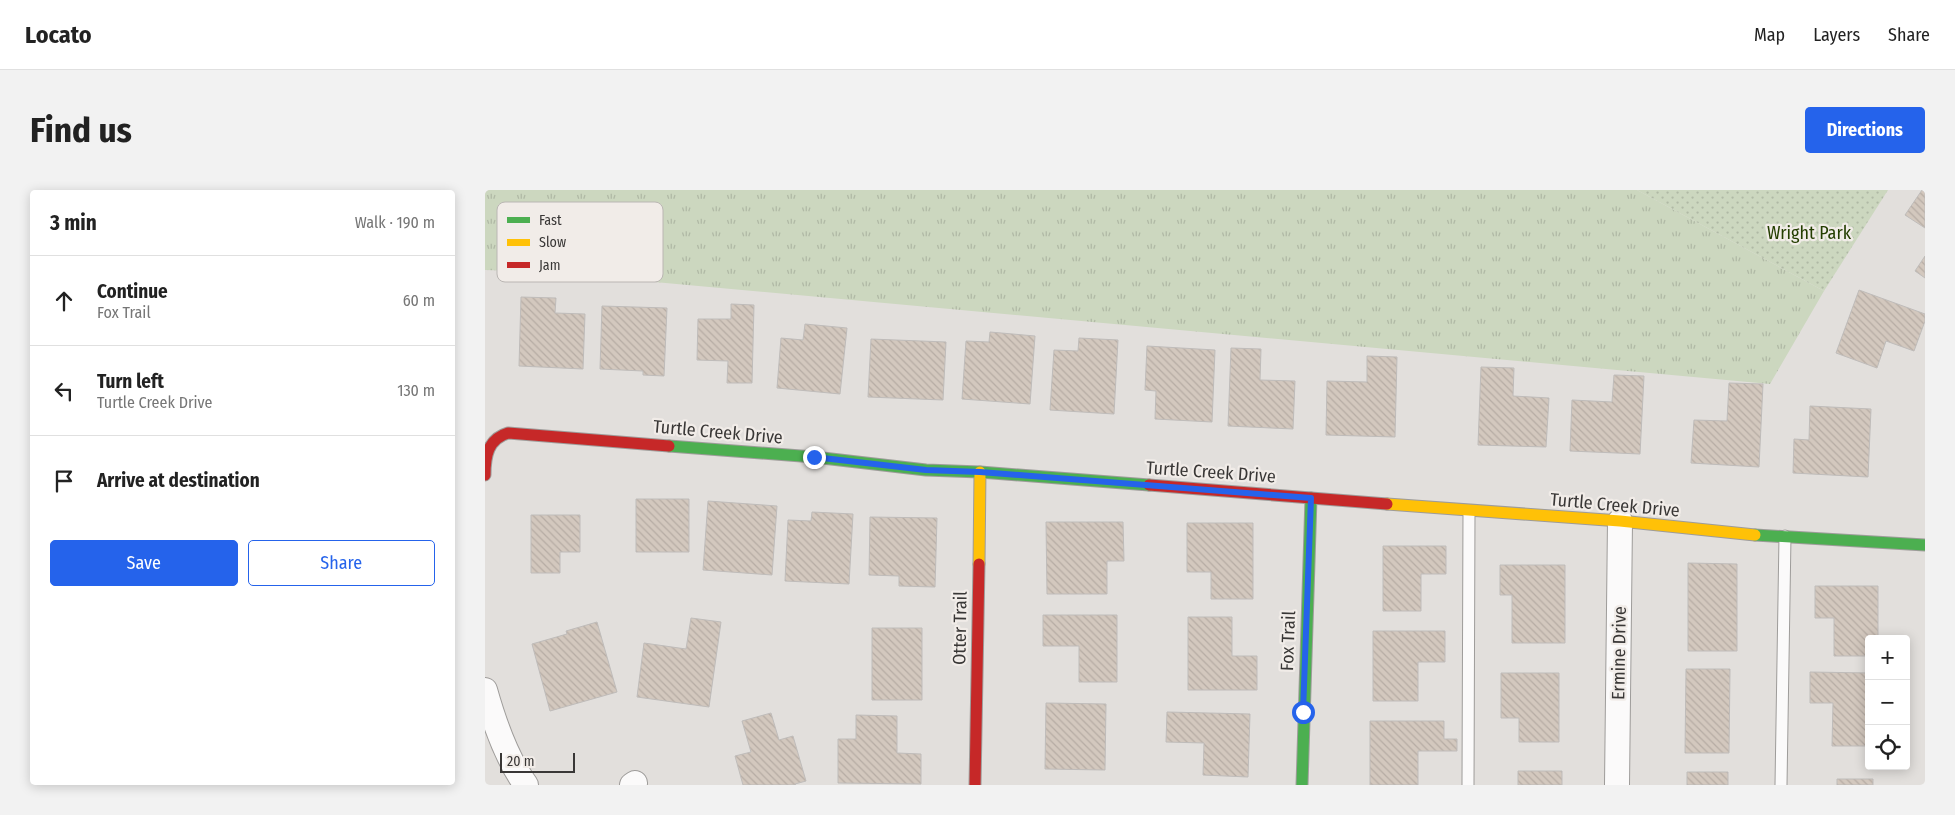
<!DOCTYPE html>
<html lang="en">
<head>
<meta charset="utf-8">
<style>
  body { margin:0; font-family:"Fira Sans Condensed",sans-serif; background:#f2f2f2; color:#222 }
  .controls { position:absolute; right:15px; bottom:15px; display:grid; overflow:hidden; border-radius:5px; box-shadow:0 2px 12px #0003 }
  .controls button { width:45px; height:45px; display:grid; place-items:center; padding:0; border:0; border-bottom:1px solid #e0e0e0; background:#fff; color:#222; font:25px sans-serif }
  .scale { position:absolute; left:15px; bottom:12px; width:75px; box-sizing:border-box; padding-left:5px; border:2px solid #393736; border-top:0; font-size:14px; line-height:18px; white-space:nowrap; color:#393736; -webkit-text-stroke:4px #f1ece8; paint-order:stroke }
  .stop { position:absolute; width:15px; height:15px; margin:-11px; border:4px solid #2563eb; border-radius:50%; background:#fff }
  .stop.end { background:#2563eb; border-color:#fff; box-shadow:0 1px 5px #0008 }
  .list { margin:0; padding:0; list-style:none }
  h2 { display:flex; justify-content:space-between; align-items:center; height:65px; margin:0; padding:0 20px; font-size:21px }
  h2 small { font-size:16px; font-weight:400; color:#767676 }
  .list li { display:grid; grid-template-columns:32px 1fr auto; gap:15px; align-items:center; box-sizing:border-box; height:90px; padding:0 20px; border-top:1px solid #e0e0e0 }
  .list b { display:block; font-size:19px; white-space:nowrap }
  .list p { margin:0; font-size:16px; white-space:nowrap; color:#767676 }
  .list em { font-size:16px; font-style:normal; color:#767676 }
  .actions { display:flex; gap:10px; padding:15px 20px }
  .actions a { flex:1; padding:11px 0; border:1px solid #2563eb; border-radius:5px; text-align:center; font-size:18px; color:#2563eb }
  .actions .main { background:#2563eb; color:#fff }
  .icon { flex:none; width:28px; height:28px; fill:none; stroke:currentColor; stroke-width:2; stroke-linecap:round; stroke-linejoin:round }
  .map { position:relative; flex:none; width:1440px; height:595px; overflow:hidden; border-radius:5px }
  header { display:flex; align-items:center; gap:30px; box-sizing:border-box; height:70px; padding:0 25px; background:#fff; border-bottom:1px solid #e0e0e0 }
  header strong { font-size:24px }
  nav { display:flex; gap:28px; margin-inline-start:auto; font-size:18px }
  .intro { display:flex; align-items:center; justify-content:space-between; box-sizing:border-box; height:120px; padding:0 30px }
  h1 { margin:0; font-size:35px }
  .button { padding:12px 22px; border-radius:5px; background:#2563eb; color:#fff; font-size:18px; font-weight:700 }
  main { display:flex; gap:30px; padding:0 30px }
  aside { flex:1; background:#fff; border-radius:5px; box-shadow:0 2px 12px #0003 }
  .map>svg:first-child { display:block }
</style>
</head>
<body>
<header>
<strong>Locato</strong>
<nav><a>Map</a><a>Layers</a><a>Share</a></nav>
</header>
<div class="intro"><h1>Find us</h1><a class="button">Directions</a></div>
<main>
<aside>
<h2>3 min<small>Walk · 190 m</small></h2>
<ul class="list">
<li><svg class="icon" aria-label="ahead" viewBox="0 0 24 24"><path d="M12 20V5M6 11l6-6 6 6"/></svg><div><b>Continue</b><p>Fox Trail</p></div><em>60 m</em></li>
<li><svg class="icon" aria-label="left" viewBox="0 0 24 24"><path d="M17 20v-9H6M10 6l-5 5 5 5"/></svg><div><b>Turn left</b><p>Turtle Creek Drive</p></div><em>130 m</em></li>
<li><svg class="icon" aria-label="arrive" viewBox="0 0 24 24"><path d="M6 21V4h12l-3 4 3 4H6"/></svg><div><b>Arrive at destination</b></div></li>
</ul>
<div class="actions"><a class="main">Save</a><a>Share</a></div>
</aside>
<div class="map">
<svg width="1440" height="595" viewBox="0 0 1440 595">
  <defs>
    <pattern id="grass-tufts" width="24" height="20" patternUnits="userSpaceOnUse" patternTransform="scale(1.25)"><rect width="24" height="20" fill="#ccd7bf"/><path d="M3 7l-1-3M5 7V3M7 7l1-3M15 17l-1-3M17 17v-4M19 17l1-3" fill="none" stroke="#b0b9a5"/></pattern>
    <pattern id="park-dots" width="8" height="8" patternUnits="userSpaceOnUse" patternTransform="scale(1.25)"><rect width="8" height="8" fill="#ccd7bf"/><path d="M2 2h.1M6 6h.1" fill="none" stroke="#b0b9a5" stroke-width="1.8" stroke-linecap="round"/></pattern>
    <pattern id="building-back-hatch" width="6" height="6" patternUnits="userSpaceOnUse" patternTransform="scale(1.25)"><rect width="6" height="6" fill="#d3c8be"/><path d="M-1 5l2 2M0 0l6 6M5-1l2 2" fill="none" stroke="#b6aca4"/></pattern>
  </defs>
  <rect width="100%" height="100%" fill="#e2dfdc"/>
  <path fill="url(#grass-tufts)" d="M0 0H1152L1339 101 1285 194 60 82 0 80Z"/>
  <path fill="url(#park-dots)" d="M1152 0H1403L1339 101Z"/>
  <path fill="url(#building-back-hatch)" stroke="#bfbcba" d="M1437 0 1440 2V38L1420 25Z
    M1440 66V88L1430 81Z
    M1374 100 1440 124V131L1429 161 1401 151 1392 178 1351 163Z
    M36 107 71 108 70 123 100 124 98 179 34 176Z
    M246 114 269 115 267 193H242L243 171 212 170 213 129H246Z
    M117 116 182 118 179 186 158 185V181L115 179Z
    M320 134 362 138 355 204 292 198 296 148 318 150Z
    M505 142 550 146 545 214 477 209 481 151 504 152Z
    M594 148 633 150 629 224 565 220 569 160 593 161Z
    M386 149 461 152 458 210 383 207Z
    M662 156 730 160 727 232 670 229 671 201 660 200Z
    M746 158 776 159 775 190 810 191 808 239 743 236Z
    M882 166 912 167 910 247 841 245 842 191 882 192Z
    M996 177 1029 178 1028 206 1064 208 1061 257 993 255Z
    M1129 185 1159 186 1155 264 1085 261 1087 210 1127 212Z
    M1244 193 1278 194 1274 277 1206 273 1209 230 1242 231Z
    M1325 216 1386 219 1383 287 1308 283 1309 249 1324 250Z
    M151 309H204V362H151Z
    M223 311 292 316 287 385 218 380Z
    M327 322 368 324 364 394 300 391 303 330 326 331Z
    M46 325H95V362H75V383H46Z
    M385 327 452 328 450 397 414 396V386L384 385Z
    M561 332H638L639 371H622V404H562Z
    M702 333H768V409H726V382H702Z
    M898 356H961V384H936V421H898Z
    M1203 373 1252 374V461H1203Z
    M1015 375H1080V453H1027V405H1015Z
    M1330 396H1393V449H1384V466H1349V428H1330Z
    M558 425H632V492H594V456H558Z
    M703 427H747V466H772V500H703Z
    M206 428 236 432 224 517 152 507 159 453 201 459Z
    M112 432 132 502 65 521 47 454 82 444 81 441Z
    M387 438H437V510H387Z
    M888 441H960V472H933V511H888Z
    M1201 479H1245L1244 563H1200Z
    M1325 482 1384 483V556H1347L1348 513H1325Z
    M1016 483H1074V552H1034V528H1016Z
    M561 513 621 514 620 580 560 579Z
    M682 522 765 524 763 587 718 585 719 553 681 552Z
    M286 523 294 550 308 546 321 591 310 594 311 595H258L250 566 266 562 257 531Z
    M371 525 412 526V563L436 564V594L353 593V549H371Z
    M885 531H959V549H972V561H933V595H885Z
    M1033 581H1077V595H1033Z
    M1202 582H1243V595H1202Z
    M1352 589H1388V595H1352Z"/>
  <g fill="none" stroke-linecap="round" stroke-linejoin="round">
    <defs>
      <path id="lane" d="M983 595 984 321
        M1296 595 1300 346"/>
      <path id="street" d="M0 500C9 532 21 568 41 595
        M147 595 150 593
        M1132 595 1135 331"/>
      <path id="fast" d="M184 256 329 267 441 280 495 282 664 295
        M1270 345 1440 355
        M817 595 826 308"/>
      <path id="slow" d="M902 314 1135 331 1270 345
        M494 374 495 282"/>
      <path id="jam" d="M0 285C0 266 3 249 23 243L184 256
        M664 295 902 314
        M490 595 494 374"/>
    </defs>
    <use href="#lane" stroke="#9e9c9a" stroke-width="13"/>
    <use href="#street" stroke="#9e9c9a" stroke-width="26"/>
    <use href="#fast" stroke="#9e9c9a" stroke-width="13"/>
    <use href="#slow" stroke="#9e9c9a" stroke-width="13"/>
    <use href="#jam" stroke="#9e9c9a" stroke-width="13"/>
    <use href="#lane" stroke="#fbfafa" stroke-width="11"/>
    <use href="#street" stroke="#fbfafa" stroke-width="24"/>
    <use href="#fast" stroke="#4caf50" stroke-width="11"/>
    <use href="#slow" stroke="#ffc107" stroke-width="11"/>
    <use href="#jam" stroke="#c62828" stroke-width="11"/>
  </g>
  <g fill="none" stroke-linecap="round" stroke-linejoin="round">
    <path stroke="#2563eb" stroke-width="6" d="M329 267 441 280 495 282 826 308 818 522"/>
  </g>
  <g text-anchor="middle" dominant-baseline="central" stroke-width="4.5" stroke-linejoin="round" paint-order="stroke">
    <g font-size="18" fill="#243e00" stroke="#f1ece8">
      <text x="1324" y="43">Wright Park</text>
    </g>
    <g font-size="18" fill="#393736" stroke="#f1ece8">
      <text transform="translate(233 242) rotate(5)">Turtle Creek Drive</text>
      <text transform="translate(726 282) rotate(4)">Turtle Creek Drive</text>
      <text transform="translate(1130 315) rotate(5)">Turtle Creek Drive</text>
      <text transform="translate(475 438) rotate(-89)">Otter Trail</text>
      <text transform="translate(803 451) rotate(-88)">Fox Trail</text>
      <text transform="translate(1134 463) rotate(-89)">Ermine Drive</text>
    </g>
  </g>
  <rect x="12" y="12" width="166" height="80" rx="8" fill="#f1ece8" stroke="#bab6b3" stroke-width="1"/>
  <rect x="22" y="27" width="23" height="6" fill="#4caf50"/>
  <rect x="22" y="49" width="23" height="7" fill="#ffc107"/>
  <rect x="22" y="72" width="23" height="6" fill="#c62828"/>
  <g font-size="14" fill="#393736">
    <text x="54" y="35">Fast</text>
    <text x="54" y="57">Slow</text>
    <text x="54" y="80">Jam</text>
  </g>
</svg>
<div class="controls">
<button>+</button>
<button>−</button>
<button><svg class="icon" aria-label="locate" viewBox="0 0 24 24"><circle cx="12" cy="12" r="6"/><path d="M12 2v4M12 18v4M2 12h4M18 12h4"/></svg></button>
</div>
<div class="scale">20 m</div>
<div class="stop" style="left:818px;top:522px"></div>
<div class="stop end" style="left:329px;top:267px"></div>
</div>
</main>
</body>
</html>
